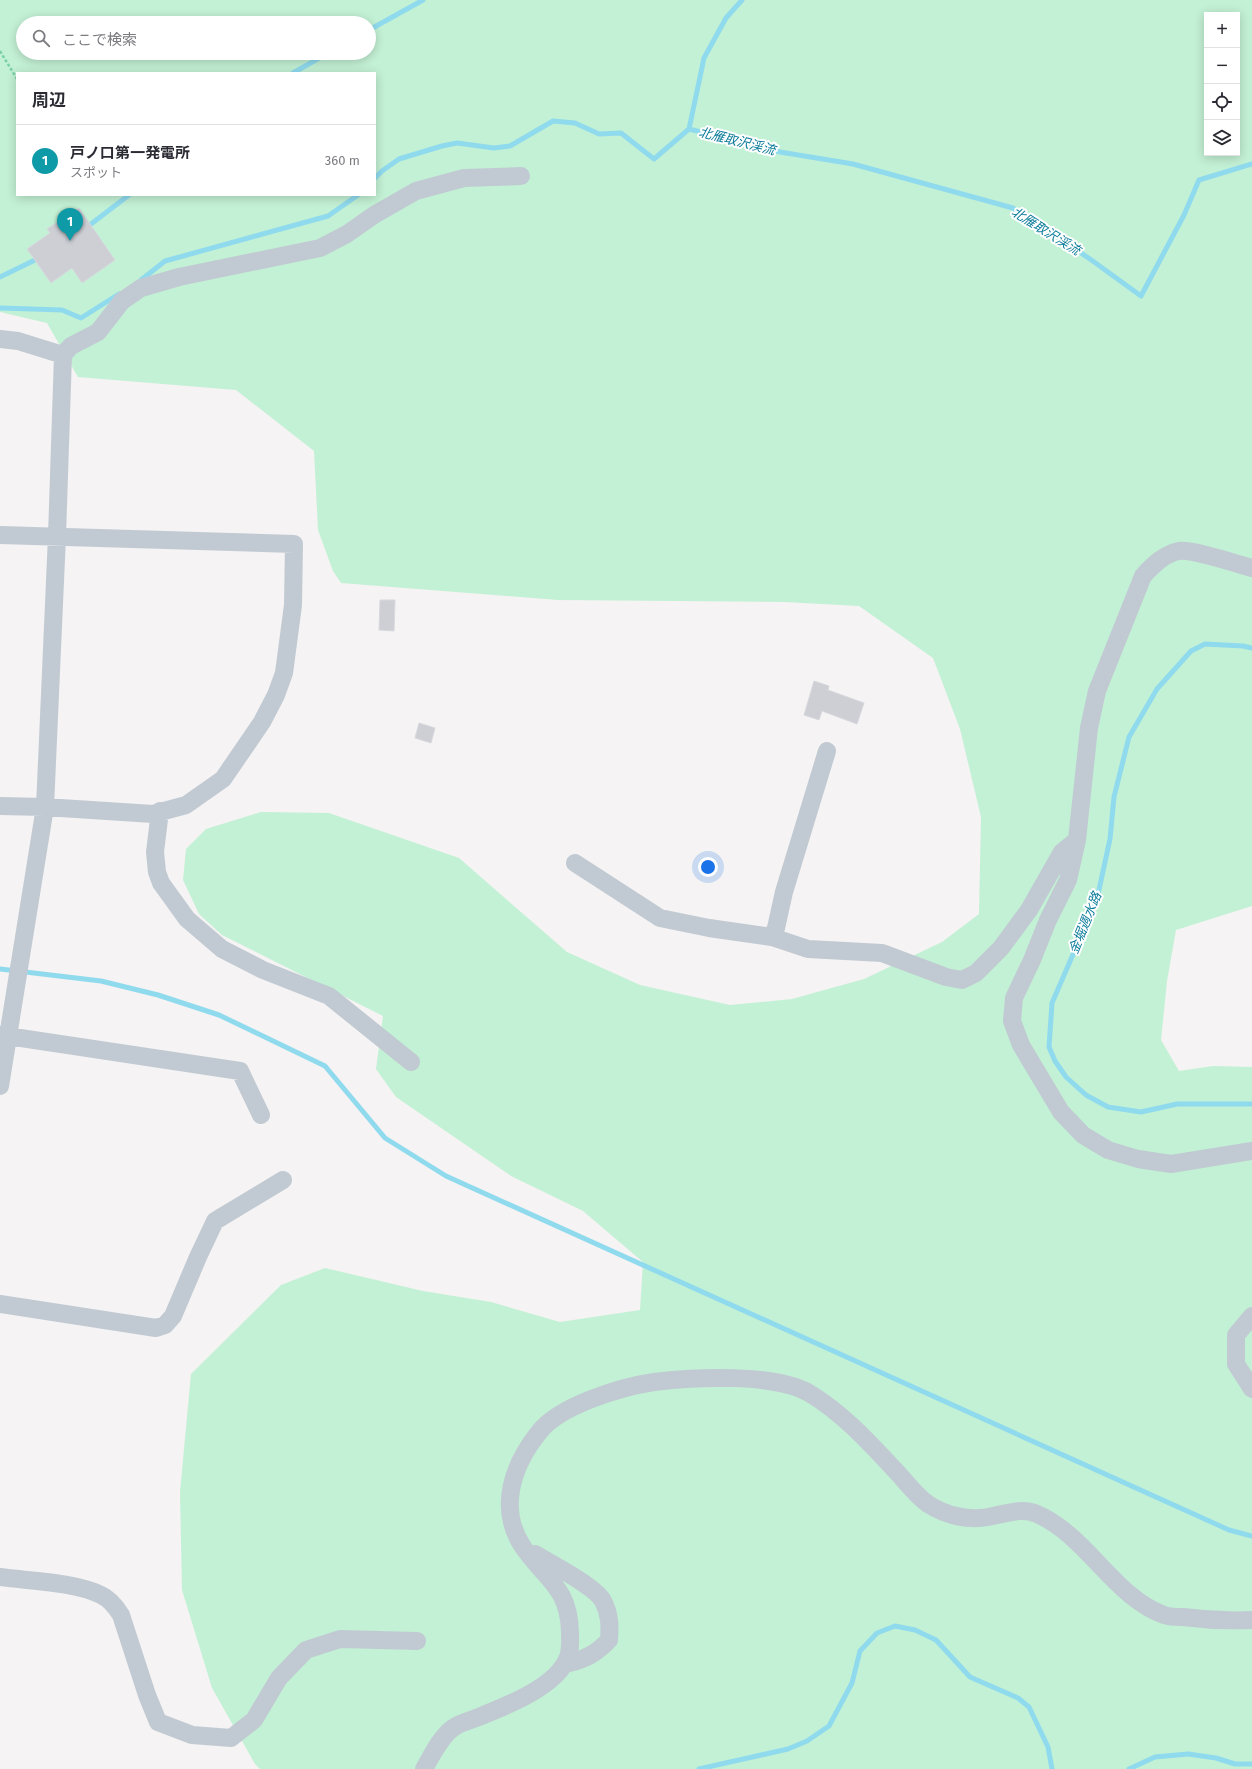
<!DOCTYPE html>
<html lang="ja">
<head>
<meta charset="utf-8">
<style>
  body { margin:0; font-family:"Fira Sans","Noto Sans JP",sans-serif; background:#f7f7f7; color:#2b2b33 }
  .controls { position:absolute; right:12px; top:12px; display:grid; overflow:hidden; border-radius:0px; box-shadow:0 2px 10px #0003 }
  .controls button { width:36px; height:36px; display:grid; place-items:center; padding:0; border:0; border-bottom:1px solid #e1e1e2; background:#fff; color:#2b2b33; font:20px sans-serif }
  .you { position:absolute; left:708px; top:867px; width:14px; height:14px; margin:-10px; border:3px solid #fff; border-radius:50%; background:#1a73e8; box-shadow:0 0 0 6px #1a73e833 }
  .badge { display:grid; place-items:center; width:26px; height:26px; border-radius:50%; background:#1a73e8; color:#fff; font-size:13px; font-weight:700 }
  .pin { position:absolute; translate:-50% -33px; filter:drop-shadow(0 1px 2px #0008) }
  .pin::after { content:''; position:absolute; top:21px; width:14px; height:12px; background:inherit; clip-path:polygon(0 0,100% 0,50% 100%) }
  .list { margin:0; padding:0; list-style:none }
  h2 { display:flex; justify-content:space-between; align-items:center; height:52px; margin:0; padding:0 16px; font-size:17px }
  h2 small { font-size:13px; font-weight:400; color:#7c7c81 }
  .list li { display:grid; grid-template-columns:26px 1fr auto; gap:12px; align-items:center; box-sizing:border-box; height:72px; padding:0 16px; border-top:1px solid #e1e1e2 }
  .list b { display:block; font-size:15px; white-space:nowrap }
  .list p { margin:0; font-size:13px; white-space:nowrap; color:#7c7c81 }
  .list em { font-size:13px; font-style:normal; color:#7c7c81 }
  .icon { flex:none; width:22px; height:22px; fill:none; stroke:currentColor; stroke-width:2; stroke-linecap:round; stroke-linejoin:round }
  .map { position:relative; flex:none; width:1252px; height:1769px; overflow:hidden }
  .search { position:absolute; background:#fff; box-shadow:0 2px 10px #0003; left:16px; top:16px; width:360px; height:44px; display:flex; align-items:center; gap:10px; box-sizing:border-box; padding:0 14px; border-radius:22px; color:#7c7c81; font-size:15px }
  .panel { position:absolute; background:#fff; box-shadow:0 2px 10px #0003; left:16px; top:72px; width:360px; height:124px; border-radius:0px }
  .map>svg:first-child { display:block }
</style>
</head>
<body>
<div class="map">
<svg width="1252" height="1769" viewBox="0 0 1252 1769">
  <rect width="100%" height="100%" fill="#f5f3f3"/>
  <path fill="#c3f1d5" fill-rule="evenodd" d="M0 0H1252V906L1176 930 1167 981 1161 1040 1179 1071 1213 1066 1252 1067V1769H260L255 1764 212 1688 182 1590 180 1492 191 1374 281 1285 325 1268 423 1291 491 1302 560 1322 640 1310 643 1262 583 1211 511 1176 396 1097 376 1069 383 1016 222 935 199 914 183 880 186 849 206 829 261 812 329 813 459 858 567 952 640 985 730 1005 792 999 864 979 942 942 979 914 981 817 960 729 933 658 859 606 785 602 558 600 341 583 333 571 318 530 314 451 236 390 78 377 47 323 0 312ZM1207 15H1237V153H1207ZM23 23H369V53H23ZM17 73H375V195H17Z"/>
  <g fill="none" stroke-linecap="round" stroke-linejoin="round">
    <path stroke="#90daee" stroke-width="5" d="M369 30 423 0
      M293 73 328 53
      M689 129 780 152 853 164 1013 208 1090 259 1141 296 1184 215 1199 180 1252 164
      M375 178 382 171 399 159 442 146 457 143 494 148 510 146 553 121 575 123 599 134 621 133 654 159 689 129 704 58 726 18 742 0
      M91 224 129 195
      M0 277 35 260
      M141 280 165 261 328 216 358 195
      M0 308 62 310 81 318 119 294
      M1252 648 1243 646 1205 644 1191 651 1157 689 1129 737 1114 797 1110 839 1097 899 1052 1003 1049 1047 1055 1061 1066 1077 1086 1095 1108 1107 1141 1112 1177 1104H1252
      M0 969 101 981 158 995 219 1015 325 1066 385 1138 446 1176 1229 1530 1252 1536
      M699 1769 788 1749 807 1741 829 1726 852 1683 860 1651 877 1633 895 1626 915 1630 936 1640 970 1677 1018 1698 1029 1707 1048 1747 1052 1769
      M1129 1769 1155 1757 1188 1754 1216 1758 1235 1764H1252"/>
  </g>
  <path fill="#cdcfd5" stroke="#d7d9de" d="M79 208 115 260 82 283 72 268 51 283 27 249 50 233 47 229Z
    M380 600H395L394 631 379 630Z
    M814 681 829 686 828 690 864 703 857 724 822 711 819 720 804 715Z
    M419 723 435 728 431 743 415 738Z"/>
  <g fill="none" stroke-linecap="round" stroke-linejoin="round">
    <path stroke="#7ad0a6" stroke-width="2.5" stroke-dasharray="3 2" stroke-linecap="butt" d="M0 51 17 79"/>
    <path stroke="#c1cad2" stroke-width="18" d="M0 339 18 341 63 355 71 346 98 332 122 301 141 288 179 277 320 248 347 234 374 215 416 191 464 178 521 176
      M0 535 294 544 293 605 284 673 276 695 262 722 223 779 186 805 153 814 45 807 0 806
      M1252 568C1237 564 1192 549 1179 551 1164 554 1153 565 1143 576L1097 691 1089 728 1077 840 1068 880 1048 920 1032 960 1014 998 1012 1021 1021 1045 1061 1112 1083 1135 1108 1150 1138 1159 1171 1164 1252 1151
      M160 811 155 852 157 872 161 883 187 919 222 949 263 970 329 996 411 1062
      M575 863 660 918 709 928 772 937 808 949 882 953 946 977 962 980 976 973 1001 948 1029 910 1062 852 1077 840
      M772 937 776 928 784 892 827 751
      M0 1035 240 1071 261 1115
      M0 1086 45 807 57 536 63 355
      M0 1304 156 1328 165 1325 173 1316 198 1257 215 1221 283 1180
      M1252 1316 1236 1335V1364L1252 1389
      M535 1554C551 1564 595 1586 603 1601 610 1614 610 1626 609 1640 596 1654 584 1660 565 1664
      M0 1577C29 1581 75 1582 101 1595 110 1599 116 1607 121 1615L147 1695 158 1722 192 1735 231 1738 254 1720 279 1678 306 1650 340 1639 417 1641
      M424 1769C431 1757 441 1736 453 1728 459 1723 469 1721 476 1718 504 1707 557 1687 568 1657 571 1649 570 1640 570 1632 569 1587 545 1579 523 1547 497 1508 513 1464 540 1431 561 1405 621 1387 654 1382 693 1377 774 1373 809 1393 841 1412 868 1441 893 1468 904 1479 915 1495 928 1504 945 1515 968 1521 988 1517 1005 1514 1021 1507 1037 1514 1086 1535 1115 1598 1164 1615 1170 1617 1177 1617 1183 1617 1206 1620 1229 1621 1252 1620"/>
  </g>
  <g text-anchor="middle" dominant-baseline="central" stroke-width="4" stroke-linejoin="round" paint-order="stroke">
    <g font-size="13" font-style="italic" fill="#0c7c9b" stroke="#fff">
      <text transform="translate(737 141) rotate(14)">北雁取沢渓流</text>
      <text transform="translate(1046 231) rotate(32)">北雁取沢渓流</text>
      <text transform="translate(1085 923) rotate(-68)">金堀週水路</text>
    </g>
  </g>
</svg>
<div class="controls">
<button>+</button>
<button>−</button>
<button><svg class="icon" aria-label="locate" viewBox="0 0 24 24"><circle cx="12" cy="12" r="6"/><path d="M12 2v4M12 18v4M2 12h4M18 12h4"/></svg></button>
<button><svg class="icon" aria-label="layers" viewBox="0 0 24 24"><path d="M12 4l9 5-9 5-9-5zM3 14l9 5 9-5"/></svg></button>
</div>
<div class="you"></div>
<div class="pin badge" style="left:70px;top:241px;background:#0f9aa8">1</div>
<div class="search"><svg class="icon" aria-label="search" viewBox="0 0 24 24"><circle cx="10" cy="10" r="6"/><path d="M15 15l6 6"/></svg>ここで検索</div>
<section class="panel">
<h2>周辺<small></small></h2>
<ul class="list">
<li><span class="badge" style="background:#0f9aa8">1</span><div><b>戸ノ口第一発電所</b><p>スポット</p></div><em>360 m</em></li>
</ul>
</section>
</div>
</body>
</html>
